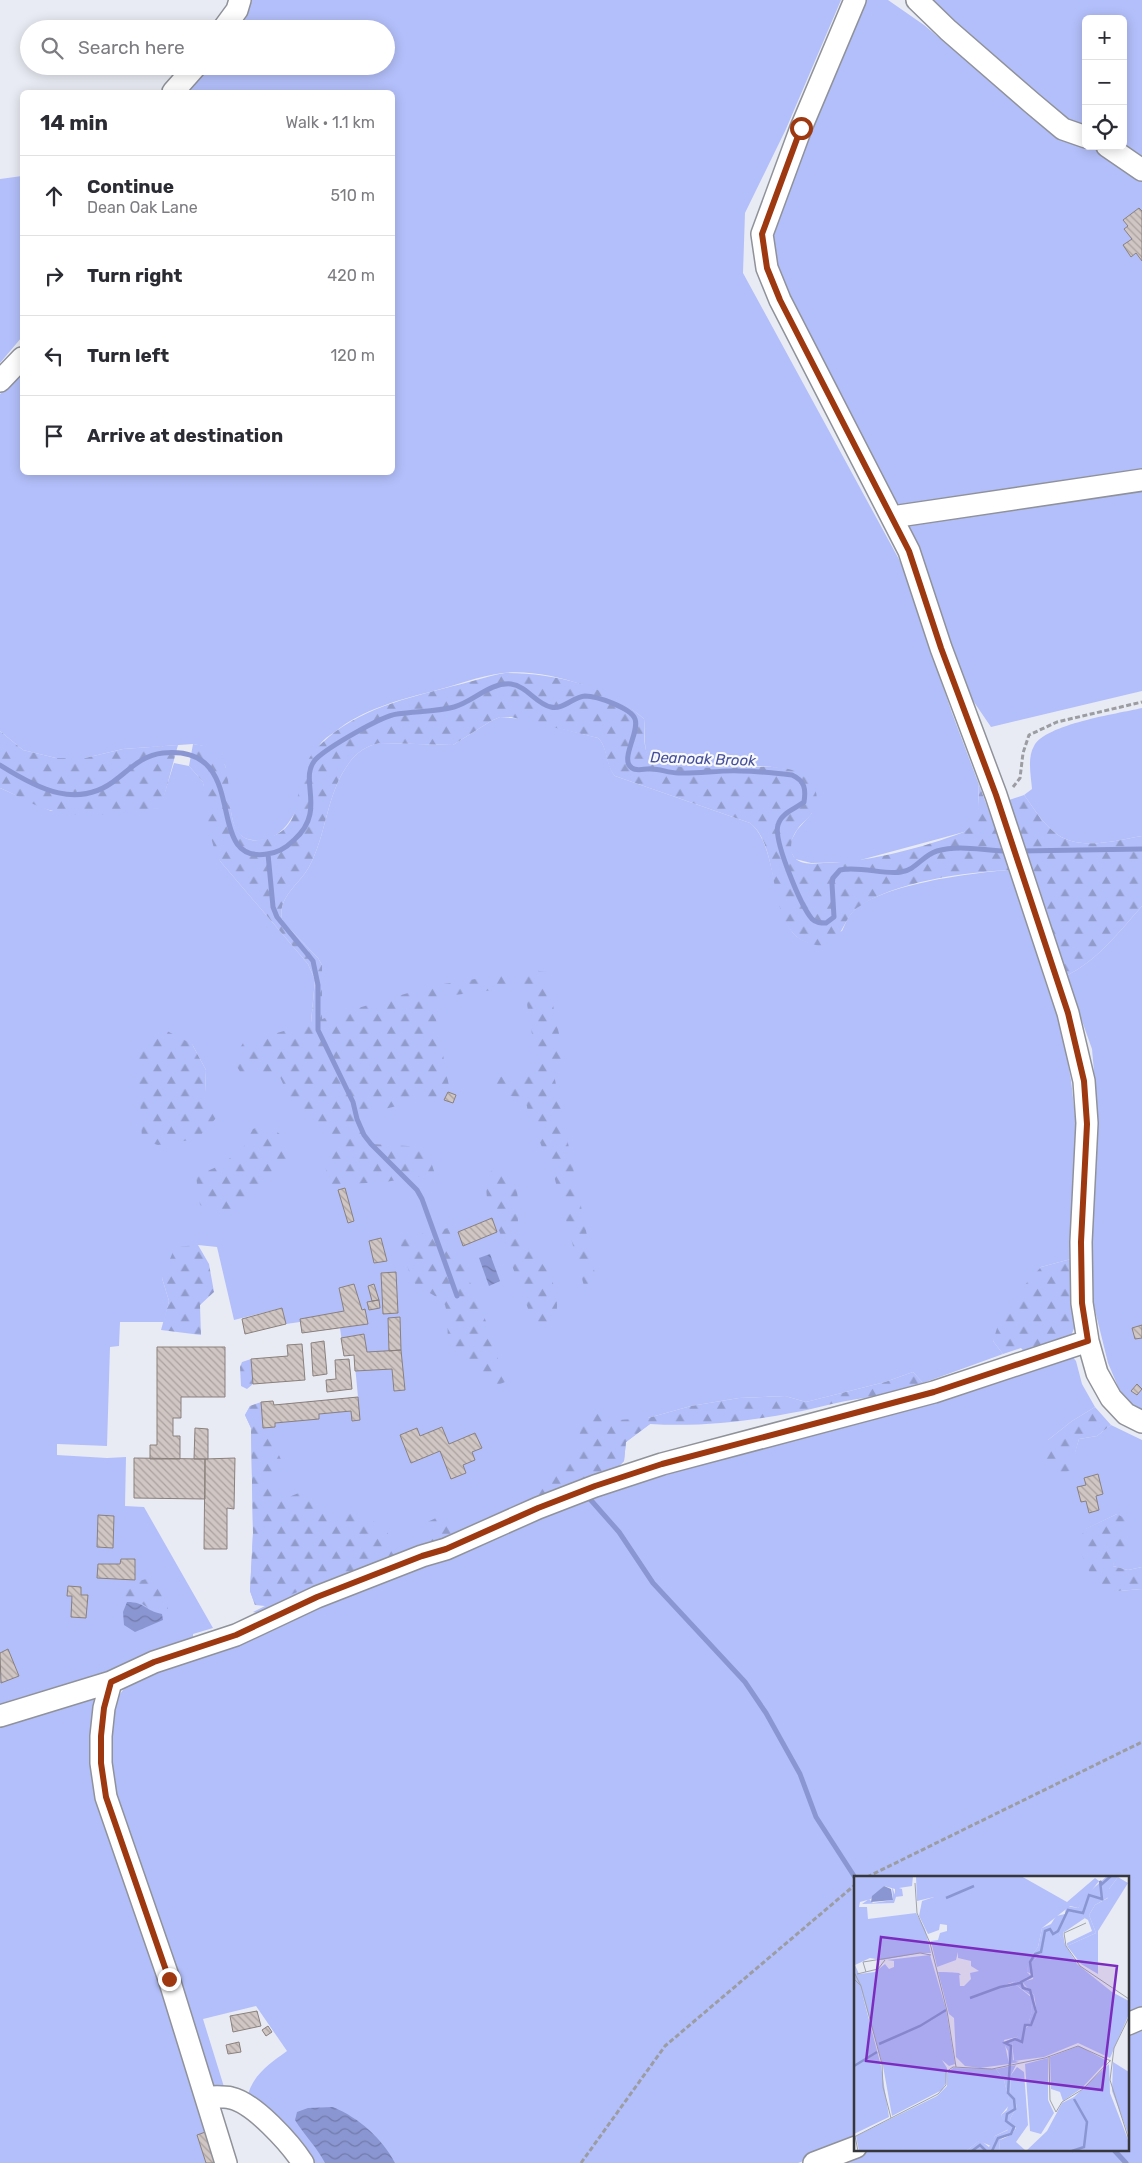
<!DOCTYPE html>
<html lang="en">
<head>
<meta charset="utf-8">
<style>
  body { margin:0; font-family:Rubik,sans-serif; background:#f7f7f7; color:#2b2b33 }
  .controls { position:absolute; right:15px; top:15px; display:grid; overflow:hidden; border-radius:8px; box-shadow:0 2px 12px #0003 }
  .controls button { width:45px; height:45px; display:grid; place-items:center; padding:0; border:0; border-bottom:1px solid #e1e1e2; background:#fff; color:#2b2b33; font:25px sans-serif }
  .stop { position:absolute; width:15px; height:15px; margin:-11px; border:4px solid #9e3810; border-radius:50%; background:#fff }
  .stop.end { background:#9e3810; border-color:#fff; box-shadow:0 1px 5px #0008 }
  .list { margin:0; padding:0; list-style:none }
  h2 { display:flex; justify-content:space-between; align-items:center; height:65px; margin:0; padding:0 20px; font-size:21px }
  h2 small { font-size:16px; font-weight:400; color:#7c7c81 }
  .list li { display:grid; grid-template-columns:32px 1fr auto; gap:15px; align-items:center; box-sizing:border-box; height:80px; padding:0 20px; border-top:1px solid #e1e1e2 }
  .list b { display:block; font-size:19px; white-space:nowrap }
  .list p { margin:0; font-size:16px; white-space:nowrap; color:#7c7c81 }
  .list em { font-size:16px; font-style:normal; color:#7c7c81 }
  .icon { flex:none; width:28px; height:28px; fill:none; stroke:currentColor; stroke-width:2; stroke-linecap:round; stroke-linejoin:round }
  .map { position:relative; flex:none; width:1142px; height:2163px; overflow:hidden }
  .search { position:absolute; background:#fff; box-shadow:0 2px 12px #0003; left:20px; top:20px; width:375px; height:55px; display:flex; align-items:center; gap:12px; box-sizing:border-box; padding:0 18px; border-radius:28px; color:#7c7c81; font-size:19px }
  .panel { position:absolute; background:#fff; box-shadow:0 2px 12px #0003; left:20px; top:90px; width:375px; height:385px; border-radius:8px }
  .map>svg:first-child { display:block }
</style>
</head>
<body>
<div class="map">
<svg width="1142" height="2163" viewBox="0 0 1142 2163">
  <defs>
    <pattern id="forest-firs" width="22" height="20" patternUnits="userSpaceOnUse" patternTransform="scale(1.25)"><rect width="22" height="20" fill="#b3bffa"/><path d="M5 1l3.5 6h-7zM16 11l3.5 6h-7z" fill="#929ccb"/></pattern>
    <pattern id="water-waves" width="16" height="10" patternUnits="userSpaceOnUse" patternTransform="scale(1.25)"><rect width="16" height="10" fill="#8a96d1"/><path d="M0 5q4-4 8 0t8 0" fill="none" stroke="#727bab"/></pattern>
    <pattern id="building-back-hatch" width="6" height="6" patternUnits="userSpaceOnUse" patternTransform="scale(1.25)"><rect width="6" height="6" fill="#d0c6c3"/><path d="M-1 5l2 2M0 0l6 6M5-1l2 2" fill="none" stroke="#aaa29f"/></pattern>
  </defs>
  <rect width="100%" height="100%" fill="#e9ebf4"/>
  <path fill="#b3bffa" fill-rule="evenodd" d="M252 0H841L786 129 745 213 743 273 901 563 952 713 978 782 979 807 977 820 972 827 964 832 853 862 811 863 795 859 791 852V841L797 830 812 813 794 771C782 768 769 766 756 766 734 765 659 777 647 754 644 747 645 727 644 719 613 690 545 668 503 673 478 676 454 686 430 692 398 700 362 710 336 731 332 734 325 738 321 743 318 747 316 755 314 760 303 790 294 844 253 840 247 840 240 836 237 831 230 821 227 779 225 765L203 746 193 744 123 749 85 758H56L23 750 0 731V394L22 375V472H392V92H189L210 66H386V29H238L247 16Z
    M866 0H888L924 25 1060 139 1086 146H1094L1109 155 1142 180V472L899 507 787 289 771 254V227Z
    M929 0H1142V156L1123 145V19H1086V126L1064 118Z
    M22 176V337L0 363V179Z
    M1142 488V691L991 727 961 683 941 624 925 564 907 524Z
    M1142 708V836C1114 841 1076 852 1053 831 1041 821 1033 807 1024 795L1032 789C1031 776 1027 758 1034 746 1046 724 1116 714 1142 708Z
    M500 717 524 719 598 738C608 747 606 766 615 776L750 823C775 842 772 903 791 930 795 937 802 940 809 943L842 931C845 925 847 918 851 914 873 885 976 872 1011 870L1045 981 1061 1026 1071 1080 1076 1125 1071 1259 1041 1267 993 1341 1003 1354 923 1383 913 1372 885 1382 806 1402 785 1396 739 1398 691 1406 648 1418 650 1424 626 1442 624 1461 611 1474 267 1615 253 1612 265 1606 255 1605 250 1591 253 1533 251 1428 245 1415 250 1406 273 1401 274 1405 358 1397 354 1355 344 1356 340 1328 302 1333 300 1322 286 1324 282 1308 234 1320 217 1247 198 1245 162 1278 169 1301 164 1322H120L119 1346 110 1347 107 1446 57 1444V1455L107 1458 126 1457 125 1506 144 1507 213 1628 193 1634V1642L0 1708V788L51 811 160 808 174 763 189 766 203 782 220 861 308 964 315 980 311 1022 322 1019V965L318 958 283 922C275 899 299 885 309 867 327 834 326 794 349 763 357 752 366 746 380 743L453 745 491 721ZM192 1044 206 1070 205 1092Z
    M1142 906V1412L1136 1411 1119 1389 1108 1363 1090 1290 1089 1217 1097 1105 1092 1049 1066 976C1098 960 1119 932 1142 906Z
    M1070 1354 1076 1361 1082 1384 1095 1407 1072 1421 1048 1440 1075 1452 1079 1439 1097 1436 1111 1425 1142 1440V1567L1128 1570 1113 1566 1117 1514 1086 1529 1118 1591 1142 1589V2008L1128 2013V1877H856V2142L798 2163H311L247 2099C251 2076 269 2064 287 2051L256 2006 203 2019 225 2090 213 2087 110 1783 113 1703 130 1681 583 1496Z
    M91 1696 97 1699 96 1731 211 2130 197 2135 206 2163H0V1725Z
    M1142 2031V2163H829L866 2149H1128V2036Z"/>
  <path fill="url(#forest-firs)" d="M505 673C553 673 608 685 644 719 645 729 643 744 647 753 660 781 764 758 795 771 812 778 824 795 812 813 808 819 801 823 797 830 790 839 787 857 801 862 809 865 819 863 827 863 873 861 921 848 964 832 982 820 979 801 978 782L1011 870C967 872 894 881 857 908 840 921 842 952 811 944 764 931 783 848 750 823L615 776C605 766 608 747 598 738L511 717H500L491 721 453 745 380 743C366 746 357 752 349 763 326 794 327 834 309 867 299 885 275 899 283 922L318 958 322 965V1019L431 986 533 970 546 972 566 1067 554 1075 596 1279 584 1286 554 1176 529 1116 525 1098C507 1095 493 1097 482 1080L538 1070 524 986 432 998 449 1086 444 1095 380 1110 370 1114 360 1125 371 1144 426 1147 435 1174 385 1182 330 1185 322 1154C340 1132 316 1122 297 1115L280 1077 242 1075 233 1060 243 1043 311 1023 315 980 308 964 220 861 214 848 210 834 203 782 189 766 193 744C201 745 212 747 218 753 238 773 219 833 251 840 258 841 266 839 273 836 301 825 295 795 303 771 307 760 314 750 322 743 357 709 408 698 453 686 471 682 487 676 505 673Z
    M0 731 23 750 56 758H85L123 749 178 745 161 808C125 812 84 820 49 810 32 805 17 795 0 788Z
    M1024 795C1033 807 1041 821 1053 831 1076 852 1114 841 1142 836V906C1119 932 1098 960 1066 976L1006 801Z
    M167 1031 192 1044 206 1070 205 1092 217 1117 197 1139 158 1145 142 1140 137 1039Z
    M267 1123 283 1137 292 1155C268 1173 257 1184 243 1211L221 1214 200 1205 196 1176 221 1165 243 1148 253 1129Z
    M494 1169C527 1173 516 1214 518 1237 526 1247 537 1256 545 1267 556 1282 564 1316 548 1329H541L535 1324 530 1314 487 1198C486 1187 484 1175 494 1169Z
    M448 1228 487 1324 505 1382 493 1387 483 1373 453 1351 448 1343 447 1313 445 1305 440 1299 416 1285 411 1278 399 1239Z
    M198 1245 209 1264 214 1292 200 1305 201 1335 161 1330 169 1301 162 1278 175 1247Z
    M1071 1259 1076 1324 1070 1338 1027 1355 1021 1348 1003 1354 993 1341 1003 1309 1041 1267Z
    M251 1359 253 1384 247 1389 241 1386 240 1367 242 1362Z
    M913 1372 923 1383 922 1387C892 1395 862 1397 832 1404 818 1407 804 1411 791 1413 745 1422 696 1427 650 1424L626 1442 624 1461 611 1474 536 1502C539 1471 547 1470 573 1456L584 1419 599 1413 609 1414 618 1420 648 1418 691 1406 739 1398 785 1396 806 1402 885 1382Z
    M261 1402 263 1428 274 1444 283 1464 274 1487 284 1499 306 1490 320 1498 336 1513 357 1512 384 1527 391 1539 400 1547 396 1556 331 1578 266 1605H255L250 1591 253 1533 251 1428 245 1415 250 1406Z
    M1095 1407 1111 1425 1097 1436 1079 1439 1070 1471 1041 1478 1048 1440 1072 1421Z
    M1117 1514 1128 1520 1129 1547 1115 1558 1113 1566 1128 1570 1142 1567V1589L1118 1591 1093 1580 1077 1544 1085 1529Z
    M436 1518C450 1517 454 1526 461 1538L430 1546 423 1524Z
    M153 1577 167 1594 168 1612C154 1617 151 1608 140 1603 137 1601 131 1602 127 1602L120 1591 125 1585Z"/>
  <path fill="url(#water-waves)" d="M490 1254 500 1281 489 1286 479 1258Z
    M127 1602C146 1602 145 1611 162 1614L163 1620 135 1632 124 1625 123 1612Z
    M333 2107C359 2118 382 2138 395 2163H325C317 2147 304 2135 295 2120L297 2112 308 2108Z"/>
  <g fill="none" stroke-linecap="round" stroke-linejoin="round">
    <path stroke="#8a96d1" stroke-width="5" d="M0 765C38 789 79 811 118 778 132 767 144 755 163 753 254 744 201 865 267 854 277 853 287 847 294 840 328 810 297 779 316 759 327 748 381 716 397 714 416 711 435 712 454 707 473 702 490 682 511 684 527 686 536 704 551 707 563 710 573 697 585 696 597 696 631 708 635 719 640 732 619 760 632 768 637 772 646 768 652 769 660 769 669 773 678 773 698 774 719 770 740 771 757 771 775 773 792 775 805 781 806 789 804 802 795 809 781 813 778 825 773 840 801 906 812 919 816 923 821 923 826 923L834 917 832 884 833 878 840 870C860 866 885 875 901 872 916 870 923 855 937 851 960 844 985 851 1009 851
      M1020 851 1142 849
      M268 854 273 907 277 917 313 961 318 985V1030L353 1102 357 1119 364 1135 371 1144 417 1190 422 1199 457 1296
      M589 1498 619 1532 653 1583 745 1682 766 1713 800 1774 816 1817 856 1879
      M1113 2149 1126 2163"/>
  </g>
  <path fill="url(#building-back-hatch)" stroke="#8a807d" d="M1139 208 1142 211V261L1136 253 1131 257 1123 245 1132 239 1124 229 1128 226 1123 220Z
    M448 1092 456 1095 453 1103 444 1100Z
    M345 1188 354 1221 348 1223 338 1190Z
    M492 1218 497 1232 463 1246 458 1232Z
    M381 1238 387 1261 374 1263 369 1241Z
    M396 1272 398 1313 383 1314 381 1273Z
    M354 1284 362 1310 365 1309 368 1324 302 1333 300 1319 344 1311 339 1288Z
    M374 1284 379 1300 372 1301 368 1286Z
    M379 1300 380 1308 369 1310 367 1302Z
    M282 1308 286 1324 245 1334 242 1319Z
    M400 1317 401 1350 389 1351 388 1318Z
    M1142 1325V1338L1135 1339 1132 1328Z
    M364 1334 367 1352 401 1350 405 1390 394 1391 392 1369 355 1371 354 1355 344 1356 341 1338Z
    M324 1341 327 1374 313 1376 311 1343Z
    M302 1344 305 1380 253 1384 251 1359 288 1356 287 1345Z
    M157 1347H225V1397H181V1418H173V1436H180V1459H150V1445H157Z
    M349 1359 352 1389 327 1392 326 1380 336 1379 335 1360Z
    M1137 1384 1142 1389 1137 1395 1131 1391Z
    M358 1397 360 1420 352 1421 351 1411 319 1414V1419L275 1423V1427L263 1428 261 1402 273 1401 274 1405Z
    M442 1427 449 1444 475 1433 482 1448 472 1452 475 1460 463 1465 466 1473 451 1479 440 1451 411 1463 400 1435 417 1428 420 1436Z
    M195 1428 208 1429V1459H194Z
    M134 1458 205 1459V1499L134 1498Z
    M235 1458 234 1509 227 1508V1549H204L205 1459Z
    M1098 1474 1103 1494 1096 1496 1099 1510 1089 1513 1086 1501 1081 1502 1077 1487 1086 1485 1084 1478Z
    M98 1515 114 1516 113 1548 97 1547Z
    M121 1559H135V1580L97 1578 98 1564H120Z
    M68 1586 81 1587V1595H88L86 1618 71 1617 72 1596H67Z
    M8 1649 19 1676 1 1683 0 1653Z
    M257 2011 261 2026 233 2032 230 2016Z
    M268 2026 272 2032 266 2036 262 2030Z
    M239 2042 241 2052 228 2054 226 2045Z
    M211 2130 222 2163H206L197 2135Z"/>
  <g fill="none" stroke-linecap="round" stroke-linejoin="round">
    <defs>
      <path id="minor" d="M855 0 801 128 762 234 767 268 780 300 909 551 941 648 996 795 1068 1013 1084 1081 1087 1123 1081 1242 1082 1303 1088 1341 1097 1373 1111 1398 1126 1414 1142 1422
        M917 0 948 30 1032 103 1063 129 1086 137
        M223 29 237 10 240 0
        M173 92 196 66
        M1107 146 1142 170
        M0 381 22 358
        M892 517 1142 480
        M111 1682 104 1708 101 1736V1763L106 1797 169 1979 226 2163
        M0 1716 111 1682 154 1662 236 1635 317 1597 422 1556 446 1549 538 1508 595 1486 662 1464 934 1392 1088 1341
        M1128 2024 1142 2018
        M207 2097C214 2097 223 2096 231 2098 254 2103 290 2143 303 2163
        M814 2163 856 2147"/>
    </defs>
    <use href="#minor" stroke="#90929a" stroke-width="24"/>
    <path stroke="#9b9da3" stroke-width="3" stroke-dasharray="5 2.5" stroke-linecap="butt" d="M1013 787 1020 778 1023 753 1029 735 1057 722 1142 702
      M867 1877 1142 1742
      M581 2163 665 2046 856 1884"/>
    <use href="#minor" stroke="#fff" stroke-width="21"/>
  </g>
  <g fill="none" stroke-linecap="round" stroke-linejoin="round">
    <path stroke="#9e3810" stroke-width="6" d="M169 1979 106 1797 101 1763V1736L104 1708 111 1682 154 1662 236 1635 317 1597 422 1556 446 1549 538 1508 595 1486 662 1464 934 1392 1088 1341 1082 1303 1081 1242 1087 1124 1084 1081 1068 1013 996 795 941 648 909 551 780 300 767 268 762 234 801 128"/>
  </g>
  <g text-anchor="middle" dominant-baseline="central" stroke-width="4.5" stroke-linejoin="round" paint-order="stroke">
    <g font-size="15" font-style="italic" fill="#454f98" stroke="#f7f9fe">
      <text transform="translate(703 759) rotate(2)">Deanoak Brook</text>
    </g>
  </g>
  <g transform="translate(854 1876)">
    <rect width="275" height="275" fill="#e9ebf4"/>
    <path d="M0 0H59L58 10 45 12 48 13 49 20 41 21V13L30 10 17 23 6 26 5 31H13L14 43 62 37 71 53 77 77H66L28 84 16 82 1 89 5 98 21 96 31 88 35 93 40 91V85L33 84 76 79 92 133 101 188 95 190 88 184 93 192 92 207 88 214 38 240 29 190 7 113 27 190 35 241 0 258ZM62 0H167L213 26 241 2 245 5 224 32 216 30 188 52 184 71 175 83 173 96 177 100 148 110 154 112 161 108 177 121 178 136 175 145 163 161 150 164 155 188 126 192 111 190 102 181 100 142 95 138 84 96 105 97 106 110H110L117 103 116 97 125 95 117 90V85L104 82V76L102 84 83 91 77 65 84 64 86 57 93 55V49L86 48 85 54 74 58 65 40 68 25 80 21 63 25ZM264 1 274 7 244 55V98L227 88 213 70 242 57 235 39 241 29 254 22 255 13ZM220 35 231 42 209 57 218 37ZM196 57 205 58 223 88 258 116 275 125V138L256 182 224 167 190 181 160 185 158 166H168L171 152 177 149 183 137 180 119 168 106 179 103 180 84 187 77 191 59ZM225 170 253 185 228 212 209 225 206 216 197 213 196 181ZM194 182V224L200 237 187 258 176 255 171 188ZM259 186 275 196V260L258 215ZM255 188 256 217 275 266V275H172L193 255 208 227 220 221ZM163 191 170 196 174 249 162 266 171 274 145 275 146 264 157 259 162 252 156 243 163 230 156 217 157 199ZM99 192 142 193 150 204 156 228 147 239 155 253 141 260 137 270 125 265 112 275H5L2 260 83 220 93 210V197Z" fill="#b3bffa"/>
    <path d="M253 0 264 1 255 13V21L241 29 235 39 242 57 213 70V67L238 55 234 44 220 36 209 57 211 70 205 58 192 59 188 76 180 84V99L173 96 174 84 184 71 188 52 197 48 202 40 211 38 212 30 224 32 233 18ZM38 11 42 21 40 27 8 28 15 23 19 27 39 24ZM85 96 105 97 107 99 96 100 89 113ZM180 101 168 107 180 119 181 143 171 152 167 168 158 166 159 184 165 186 155 188 154 175 149 166 163 161 170 146 175 145 178 135 176 119 161 108 154 112 148 111 150 136H115L136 132 139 128V134H149L148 124H139L136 114 129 121V110H136L143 102 152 111 166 102ZM162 189 157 199 156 217 163 230 156 243 162 247 161 254 146 264 145 275H112L126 264 135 271 141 260 154 254 147 239 153 234 155 225 150 204 142 193Z" fill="#b3bffa"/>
    <path d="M30 10 37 13 39 24 17 26 18 20Z" fill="#8a96d1"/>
    <path fill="none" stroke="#8a96d1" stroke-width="2.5" d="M92 22 120 10M116 122 146 111 166 107M25 168 66 150 92 134M0 190 23 176M118 275 126 269 132 275M138 275 144 262 157 258 160 251 152 245 153 238 161 233 160 223 154 217 157 170 151 167 161 163 168 166 171 149H177L182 136 176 114 169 112 167 106 178 100 176 86 181 78 187 76 191 55 196 53 199 58 204 55 214 34 229 37 235 19 248 23 246 5 248 8 257 0M218 275 230 271 233 246 220 223"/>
    <path fill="none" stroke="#a1a3aa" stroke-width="1" d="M61 7 63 37 76 67 93 135 102 191M232 47 210 57 212 70 226 90 275 123M0 96 7 110M12 96 9 86 66 77 77 79M3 98 24 93 31 84M0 103 7 110 28 188 29 211 37 242M275 141 260 172 256 204 275 264M195 180 196 224 202 236 208 226 229 213 256 185M1 260 4 275M0 261 84 218 92 209V196L99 191 138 193 191 182 224 170 257 185"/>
    <path fill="#7b2cbf" fill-opacity="0.15" stroke="#7b2cbf" stroke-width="2.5" d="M27 61 263 90 248 214 12 185Z"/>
    <rect width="275" height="275" fill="none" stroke="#36373a" stroke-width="2.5"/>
  </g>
</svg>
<div class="controls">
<button>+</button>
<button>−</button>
<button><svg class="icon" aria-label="locate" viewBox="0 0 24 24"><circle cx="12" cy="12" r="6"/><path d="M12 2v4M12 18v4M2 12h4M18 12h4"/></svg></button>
</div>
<div class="stop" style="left:801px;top:128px"></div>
<div class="stop end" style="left:169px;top:1979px"></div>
<div class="search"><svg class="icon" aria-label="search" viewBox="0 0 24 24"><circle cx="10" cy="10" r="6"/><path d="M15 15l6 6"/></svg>Search here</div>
<section class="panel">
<h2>14 min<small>Walk · 1.1 km</small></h2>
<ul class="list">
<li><svg class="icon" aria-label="ahead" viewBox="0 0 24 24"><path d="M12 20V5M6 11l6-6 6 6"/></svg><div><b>Continue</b><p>Dean Oak Lane</p></div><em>510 m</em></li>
<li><svg class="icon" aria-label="right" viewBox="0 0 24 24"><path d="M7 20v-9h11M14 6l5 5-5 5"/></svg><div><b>Turn right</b></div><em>420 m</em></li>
<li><svg class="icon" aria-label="left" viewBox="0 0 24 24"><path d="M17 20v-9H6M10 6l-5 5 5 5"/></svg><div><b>Turn left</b></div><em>120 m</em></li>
<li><svg class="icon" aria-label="arrive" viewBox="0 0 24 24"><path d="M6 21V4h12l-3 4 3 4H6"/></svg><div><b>Arrive at destination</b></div></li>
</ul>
</section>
</div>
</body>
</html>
